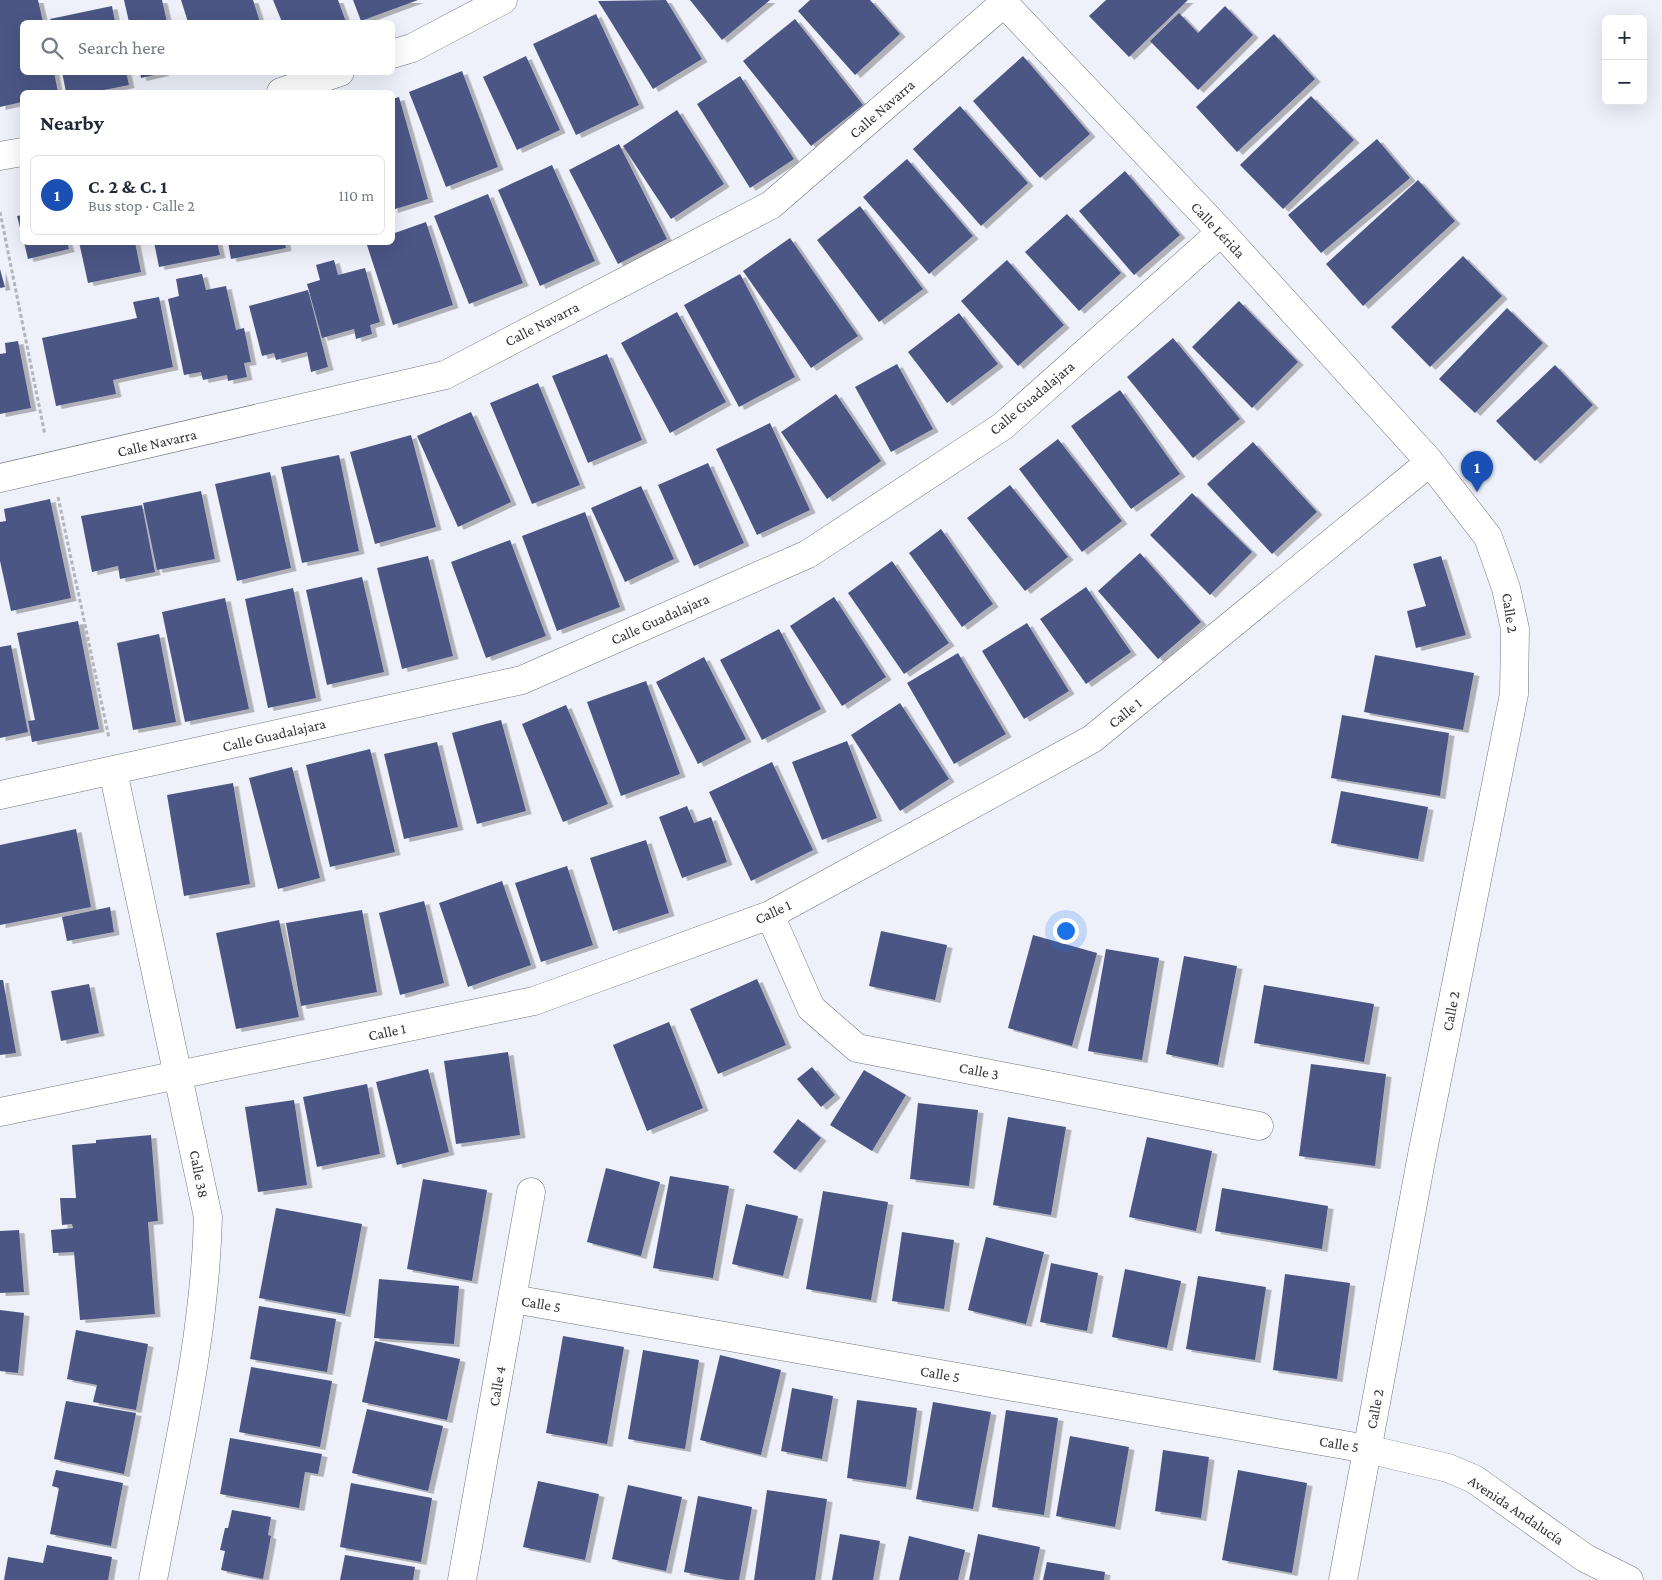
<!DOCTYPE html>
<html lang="en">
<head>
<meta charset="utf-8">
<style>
  body { margin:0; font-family:"Crimson Pro",serif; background:#f6f6f7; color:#1f2937 }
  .controls { position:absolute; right:15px; top:15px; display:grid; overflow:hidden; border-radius:8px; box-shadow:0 5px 20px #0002 }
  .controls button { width:45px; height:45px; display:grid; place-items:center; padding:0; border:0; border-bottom:1px solid #e0e1e3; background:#fff; color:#1f2937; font:25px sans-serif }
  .you { position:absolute; left:1065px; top:930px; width:18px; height:18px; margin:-12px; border:4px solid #fff; border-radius:50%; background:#1a73e8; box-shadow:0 0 0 8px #1a73e833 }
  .badge { display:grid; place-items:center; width:32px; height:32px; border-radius:50%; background:#1a73e8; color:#fff; font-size:16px; font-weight:700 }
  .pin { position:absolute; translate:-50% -41px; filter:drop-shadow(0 1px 2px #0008) }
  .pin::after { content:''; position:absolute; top:26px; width:18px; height:15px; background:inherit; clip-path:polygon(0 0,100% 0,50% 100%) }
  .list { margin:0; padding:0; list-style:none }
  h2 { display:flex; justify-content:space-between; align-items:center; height:65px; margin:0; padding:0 20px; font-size:21px }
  h2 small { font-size:16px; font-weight:400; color:#747a83 }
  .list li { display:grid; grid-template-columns:32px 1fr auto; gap:15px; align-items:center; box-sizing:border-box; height:80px; margin:0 10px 10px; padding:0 10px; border:1px solid #e0e1e3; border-radius:8px }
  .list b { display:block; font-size:19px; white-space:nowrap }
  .list p { margin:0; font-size:16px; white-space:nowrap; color:#747a83 }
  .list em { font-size:16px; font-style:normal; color:#747a83 }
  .icon { flex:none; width:28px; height:28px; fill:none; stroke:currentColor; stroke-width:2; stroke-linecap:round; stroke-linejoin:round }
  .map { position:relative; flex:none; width:1662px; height:1580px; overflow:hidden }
  .search { position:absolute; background:#fff; box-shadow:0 5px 20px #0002; left:20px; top:20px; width:375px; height:55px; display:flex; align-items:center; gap:12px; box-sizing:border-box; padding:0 18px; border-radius:8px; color:#747a83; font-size:19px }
  .panel { position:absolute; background:#fff; box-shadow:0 5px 20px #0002; left:20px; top:90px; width:375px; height:155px; border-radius:8px }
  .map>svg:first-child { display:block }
</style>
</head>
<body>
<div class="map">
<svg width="1662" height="1580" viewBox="0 0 1662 1580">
  <defs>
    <filter id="shadow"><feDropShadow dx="5.5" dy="3" stdDeviation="0" flood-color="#0004"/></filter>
  </defs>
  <rect width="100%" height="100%" fill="#eef1fa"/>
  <path fill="#4c5784" filter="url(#shadow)" d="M0 0H38L43 22H22V72H54L58 92H22V102L0 107Z
    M124 0H162L167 22H129Z
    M181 0H253L260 22H188Z
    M273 0H338L346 22H282Z
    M353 0H418L361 21Z
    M666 0 702 59 653 89 598 1Z
    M690 0H770L722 40Z
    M810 0H870L900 34 855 75 798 11Z
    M1106 0H1188L1129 57 1089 16Z
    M112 6 115 22H51L50 19Z
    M1225 6 1253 35 1198 90 1150 41 1179 13 1198 33Z
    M596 14 639 105 576 135 533 44Z
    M795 19 863 105 811 146 743 61Z
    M1274 34 1315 79 1237 152 1196 107Z
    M526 56 560 130 517 150 483 77Z
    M1023 56 1090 134 1040 178 973 101Z
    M462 71 498 167 446 187 409 92Z
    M62 72H126L129 85 94 92H66Z
    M140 72H163V73L141 78Z
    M740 76 794 159 750 188 697 104Z
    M1311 96 1354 140 1283 209 1240 165Z
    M399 97 428 199 392 210V99Z
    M960 106 1028 183 981 226 913 149Z
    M677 110 724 184 671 219 623 146Z
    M1377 139 1410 178 1321 253 1288 215Z
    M619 144 667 239 618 264 569 170Z
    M907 159 973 236 929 274 863 197Z
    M552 165 595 261 540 286 498 190Z
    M1125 171 1180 235 1134 275 1079 211Z
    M1418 180 1455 221 1363 306 1326 264Z
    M488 194 523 283 469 304 434 216Z
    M860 206 923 289 879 322 817 240Z
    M1067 214 1121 273 1079 311 1025 252Z
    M22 215V235L17 216Z
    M426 222 453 305 393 325 366 242H392V234Z
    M790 238 858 336 811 368 743 271Z
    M24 242H67L69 249 28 259Z
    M79 242H135L141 272 88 283Z
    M154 242H217L220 255 159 267Z
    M228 242H285L286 248 231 259Z
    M1463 256 1502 296 1430 367 1391 327Z
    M334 260 338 275 365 268 380 322 370 325 372 334 356 339 354 329 322 338 307 284 320 280 316 265Z
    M1007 260 1064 325 1018 366 961 301Z
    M0 269 5 287 0 288Z
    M202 274 206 290 226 286 236 330 244 328 251 362 244 363 247 377 228 381 227 375 203 380 201 372 184 375 168 299 179 296 176 279Z
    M740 274 795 377 739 407 684 305Z
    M308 290 328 367 311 372 307 352 276 360 274 353 262 356 249 306Z
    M159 297 173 367 113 380 116 394 56 406 42 338 137 318 133 302Z
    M1239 301 1298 362 1252 408 1192 347Z
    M1507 308 1543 343 1475 413 1439 379Z
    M677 312 726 402 670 433 621 343Z
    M959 313 998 364 947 403 908 352Z
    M1173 338 1240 419 1193 458 1127 377Z
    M18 341 31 408 0 414V354L6 353 5 343Z
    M607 354 642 440 588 463 552 376Z
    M897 364 933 429 891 452 855 387Z
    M1555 365 1593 405 1535 461 1496 421Z
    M538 383 580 485 532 504 490 403Z
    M1120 390 1180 474 1131 509 1071 426Z
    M836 394 881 461 827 499 781 432Z
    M471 412 511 502 458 527 417 436Z
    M770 423 810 510 757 535 716 449Z
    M411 435 436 527 375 544 350 452Z
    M1058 439 1122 521 1082 552 1019 469Z
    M1253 442 1317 512 1272 554 1207 484Z
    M339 455 359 551 302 563 281 467Z
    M708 463 744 543 694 566 658 485Z
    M270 472 291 568 237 581 215 484Z
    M1010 485 1068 557 1025 591 967 518Z
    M641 486 674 559 625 582 591 508Z
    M201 491 215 559 157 570 143 503Z
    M1192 493 1252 552 1210 595 1150 535Z
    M50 499 71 598 11 611 0 561V522L6 521 4 509Z
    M142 505 155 572 120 579 118 566 92 572 81 516Z
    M585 512 620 607 557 631 522 536Z
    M941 529 993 604 962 627 909 553Z
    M510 540 546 636 486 658 451 562Z
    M1140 553 1201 622 1158 659 1098 591Z
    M428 556 453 656 402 669 377 568Z
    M1441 556 1466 635 1416 648 1407 611 1426 606 1413 564Z
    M892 561 949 643 904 674 848 593Z
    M362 577 384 672 327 685 306 590Z
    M1086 587 1131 652 1086 684 1040 619Z
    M293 588 316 698 268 708 245 599Z
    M834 597 886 677 842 706 790 626Z
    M225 598 249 709 185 722 162 612Z
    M78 621 99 729 32 742 28 721 35 720 17 633Z
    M1027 623 1069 691 1024 719 982 651Z
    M779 629 821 709 762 740 720 660Z
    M159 634 176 722 133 730 117 643Z
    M11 645 28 732 0 738V647Z
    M958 653 1006 734 954 764 907 683Z
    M1375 655 1474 673 1463 730 1364 712Z
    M704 657 746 739 698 764 656 682Z
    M646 681 680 774 621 796 587 702Z
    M900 703 949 779 900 811 851 735Z
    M566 705 608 804 563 822 522 724Z
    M1342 715 1449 733 1440 796 1331 778Z
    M501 720 526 811 477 824 452 733Z
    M847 741 877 818 822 840 792 762Z
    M437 742 458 827 404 839 384 754Z
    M370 749 395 852 330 867 306 765Z
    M772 762 813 850 751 881 709 792Z
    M292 767 320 878 278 889 249 778Z
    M233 783 250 884 184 896 167 795Z
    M1341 791 1428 807 1418 859 1331 843Z
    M687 806 694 823 711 817 727 862 682 878 659 817Z
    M76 829 91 907 0 925V845Z
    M646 840 669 913 613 931 590 858Z
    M567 866 593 945 541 962 515 883Z
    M502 881 531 965 468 987 439 903Z
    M424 901 444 983 400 995 379 913Z
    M110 907 114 932 67 941 62 917Z
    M362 910 377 992 301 1006 286 923Z
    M279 920 299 1017 236 1029 216 933Z
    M881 931 947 945 935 1000 869 986Z
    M1033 935 1097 953 1072 1046 1008 1028Z
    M1106 949 1159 958 1142 1060 1088 1051Z
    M1184 956 1237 966 1218 1065 1166 1054Z
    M757 979 786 1045 718 1074 690 1009Z
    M0 980H3L16 1053 0 1055Z
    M89 984 99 1033 61 1041 51 991Z
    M1264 985 1374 1004 1364 1062 1254 1043Z
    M669 1022 703 1108 647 1131 613 1045Z
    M508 1052 520 1135 456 1144 444 1061Z
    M1311 1064 1386 1074 1375 1166 1299 1156Z
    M812 1067 835 1095 821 1107 797 1079Z
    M428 1069 449 1152 397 1165 376 1082Z
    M864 1070 906 1095 872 1151 830 1125Z
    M367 1084 380 1154 317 1167 303 1097Z
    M294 1100 307 1185 258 1192 245 1107Z
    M918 1103 978 1110 969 1186 910 1179Z
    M1008 1117 1066 1127 1051 1215 993 1205Z
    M798 1119 821 1138 795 1170 773 1152Z
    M151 1135 158 1221 148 1222 155 1314 80 1320 74 1252 53 1253 51 1230 73 1228 72 1224 62 1225 60 1198H76L72 1145 96 1143V1140Z
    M1147 1137 1212 1151 1196 1231 1129 1217Z
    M606 1168 660 1182 641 1256 587 1242Z
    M670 1176 729 1186 713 1278 653 1268Z
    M423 1179 487 1190 472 1281 407 1269Z
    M1222 1188 1328 1206 1322 1249 1215 1231Z
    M823 1191 888 1202 871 1300 806 1289Z
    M746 1204 798 1216 783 1276 732 1264Z
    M276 1208 362 1224 345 1314 259 1298Z
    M19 1230 24 1292 0 1293V1231Z
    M902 1232 954 1240 944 1309 892 1301Z
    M986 1237 1044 1252 1026 1324 968 1310Z
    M1051 1263 1098 1273 1087 1331 1040 1322Z
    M1125 1269 1181 1281 1167 1348 1112 1337Z
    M1285 1274 1350 1283 1337 1379 1273 1370Z
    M1198 1276 1266 1287 1255 1360 1186 1349Z
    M379 1279 459 1286 454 1344 374 1338Z
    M259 1306 336 1319 327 1372 250 1359Z
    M0 1310 24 1313 18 1373 0 1371Z
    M76 1330 148 1344 136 1410 93 1402 97 1385 67 1379Z
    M563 1336 624 1347 607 1444 546 1433Z
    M375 1341 460 1359 447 1420 362 1402Z
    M643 1350 699 1360 685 1449 628 1439Z
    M720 1355 781 1370 761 1455 700 1440Z
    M251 1367 332 1381 320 1447 239 1432Z
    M792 1388 833 1396 822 1459 781 1451Z
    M857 1400 917 1408 906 1487 847 1478Z
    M66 1401 136 1413 124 1474 54 1459Z
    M933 1402 991 1412 973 1509 916 1499Z
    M367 1409 443 1426 428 1491 352 1473Z
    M1006 1410 1058 1418 1044 1515 992 1507Z
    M1070 1436 1129 1447 1115 1527 1056 1516Z
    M230 1438 322 1454 318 1474 305 1472 299 1508 220 1494Z
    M1163 1450 1209 1457 1201 1518 1155 1511Z
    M56 1470 123 1483 111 1546 50 1534 59 1488 52 1486Z
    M1238 1470 1307 1483 1292 1573 1222 1560Z
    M538 1481 599 1494 585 1560 523 1547Z
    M351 1483 432 1498 421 1562 340 1547Z
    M628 1485 682 1497 666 1571 612 1559Z
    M767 1490 827 1499 815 1580H754Z
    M698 1496 752 1507 739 1580H726L684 1572Z
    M232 1510 271 1517 268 1535 271 1536 263 1579 221 1570 225 1551 220 1550 225 1528H228Z
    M840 1534 880 1541 873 1580H832Z
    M978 1534 1040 1547 1033 1580H969Z
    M909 1536 965 1550 958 1580H899Z
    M47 1545 112 1557 108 1580H4L8 1557 43 1563Z
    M345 1555 415 1567 413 1580H340Z
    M1047 1562 1105 1572 1104 1580H1043Z"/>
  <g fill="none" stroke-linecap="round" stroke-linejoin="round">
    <defs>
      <path id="minor" d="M1001 0 1221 232 1430 462 1488 537 1506 588 1515 629 1514 694 1422 1155 1343 1580
        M392 54 412 48 503 0
        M281 92 340 72
        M0 156 22 152
        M0 478 445 375 771 205 1004 3
        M113 771 208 1217C205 1339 175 1460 153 1580
        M0 795 522 680 808 554 1003 426 1221 232
        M770 915 811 1008 857 1048 1259 1126
        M0 1112 534 1001 770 915 1092 739 1430 462
        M513 1299 1367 1449 1448 1468 1474 1479 1585 1558 1629 1580
        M462 1580 531 1192"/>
    </defs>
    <use href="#minor" stroke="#72747c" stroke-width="29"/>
    <path stroke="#b3b5bc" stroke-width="3" stroke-dasharray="4 2.5" stroke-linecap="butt" d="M0 212 45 435
      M58 497 109 738"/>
    <use href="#minor" stroke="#fff" stroke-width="28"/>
  </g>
  <g text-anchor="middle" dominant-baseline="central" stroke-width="5" stroke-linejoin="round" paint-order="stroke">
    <g font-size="15" fill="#353639" stroke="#fefefe">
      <text transform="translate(882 109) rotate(-41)">Calle Navarra</text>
      <text transform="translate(1218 230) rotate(47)">Calle Lérida</text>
      <text transform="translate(542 324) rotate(-27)">Calle Navarra</text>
      <text transform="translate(1032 398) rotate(-40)">Calle Guadalajara</text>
      <text transform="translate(157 443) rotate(-13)">Calle Navarra</text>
      <text transform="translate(1510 613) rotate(81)">Calle 2</text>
      <text transform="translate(660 619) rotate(-24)">Calle Guadalajara</text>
      <text transform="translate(1125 713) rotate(-39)">Calle 1</text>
      <text transform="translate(274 735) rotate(-13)">Calle Guadalajara</text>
      <text transform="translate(773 912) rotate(-25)">Calle 1</text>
      <text transform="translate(1451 1011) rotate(-79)">Calle 2</text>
      <text transform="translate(387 1032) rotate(-12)">Calle 1</text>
      <text transform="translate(979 1071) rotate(11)">Calle 3</text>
      <text transform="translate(199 1174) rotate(79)">Calle 38</text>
      <text transform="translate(541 1304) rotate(10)">Calle 5</text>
      <text transform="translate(940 1374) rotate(10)">Calle 5</text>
      <text transform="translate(497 1386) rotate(-80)">Calle 4</text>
      <text transform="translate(1375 1409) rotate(-79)">Calle 2</text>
      <text transform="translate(1339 1444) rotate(10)">Calle 5</text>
      <text transform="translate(1516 1510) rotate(34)">Avenida Andalucía</text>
    </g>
  </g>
</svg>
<div class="controls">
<button>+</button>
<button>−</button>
</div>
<div class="you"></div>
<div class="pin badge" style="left:1477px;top:492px;background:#1a4fb4">1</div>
<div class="search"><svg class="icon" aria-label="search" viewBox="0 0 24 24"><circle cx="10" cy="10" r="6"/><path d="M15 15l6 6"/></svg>Search here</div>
<section class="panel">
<h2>Nearby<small></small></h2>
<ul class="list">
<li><span class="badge" style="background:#1a4fb4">1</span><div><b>C. 2 &amp; C. 1</b><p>Bus stop · Calle 2</p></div><em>110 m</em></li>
</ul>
</section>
</div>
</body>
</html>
